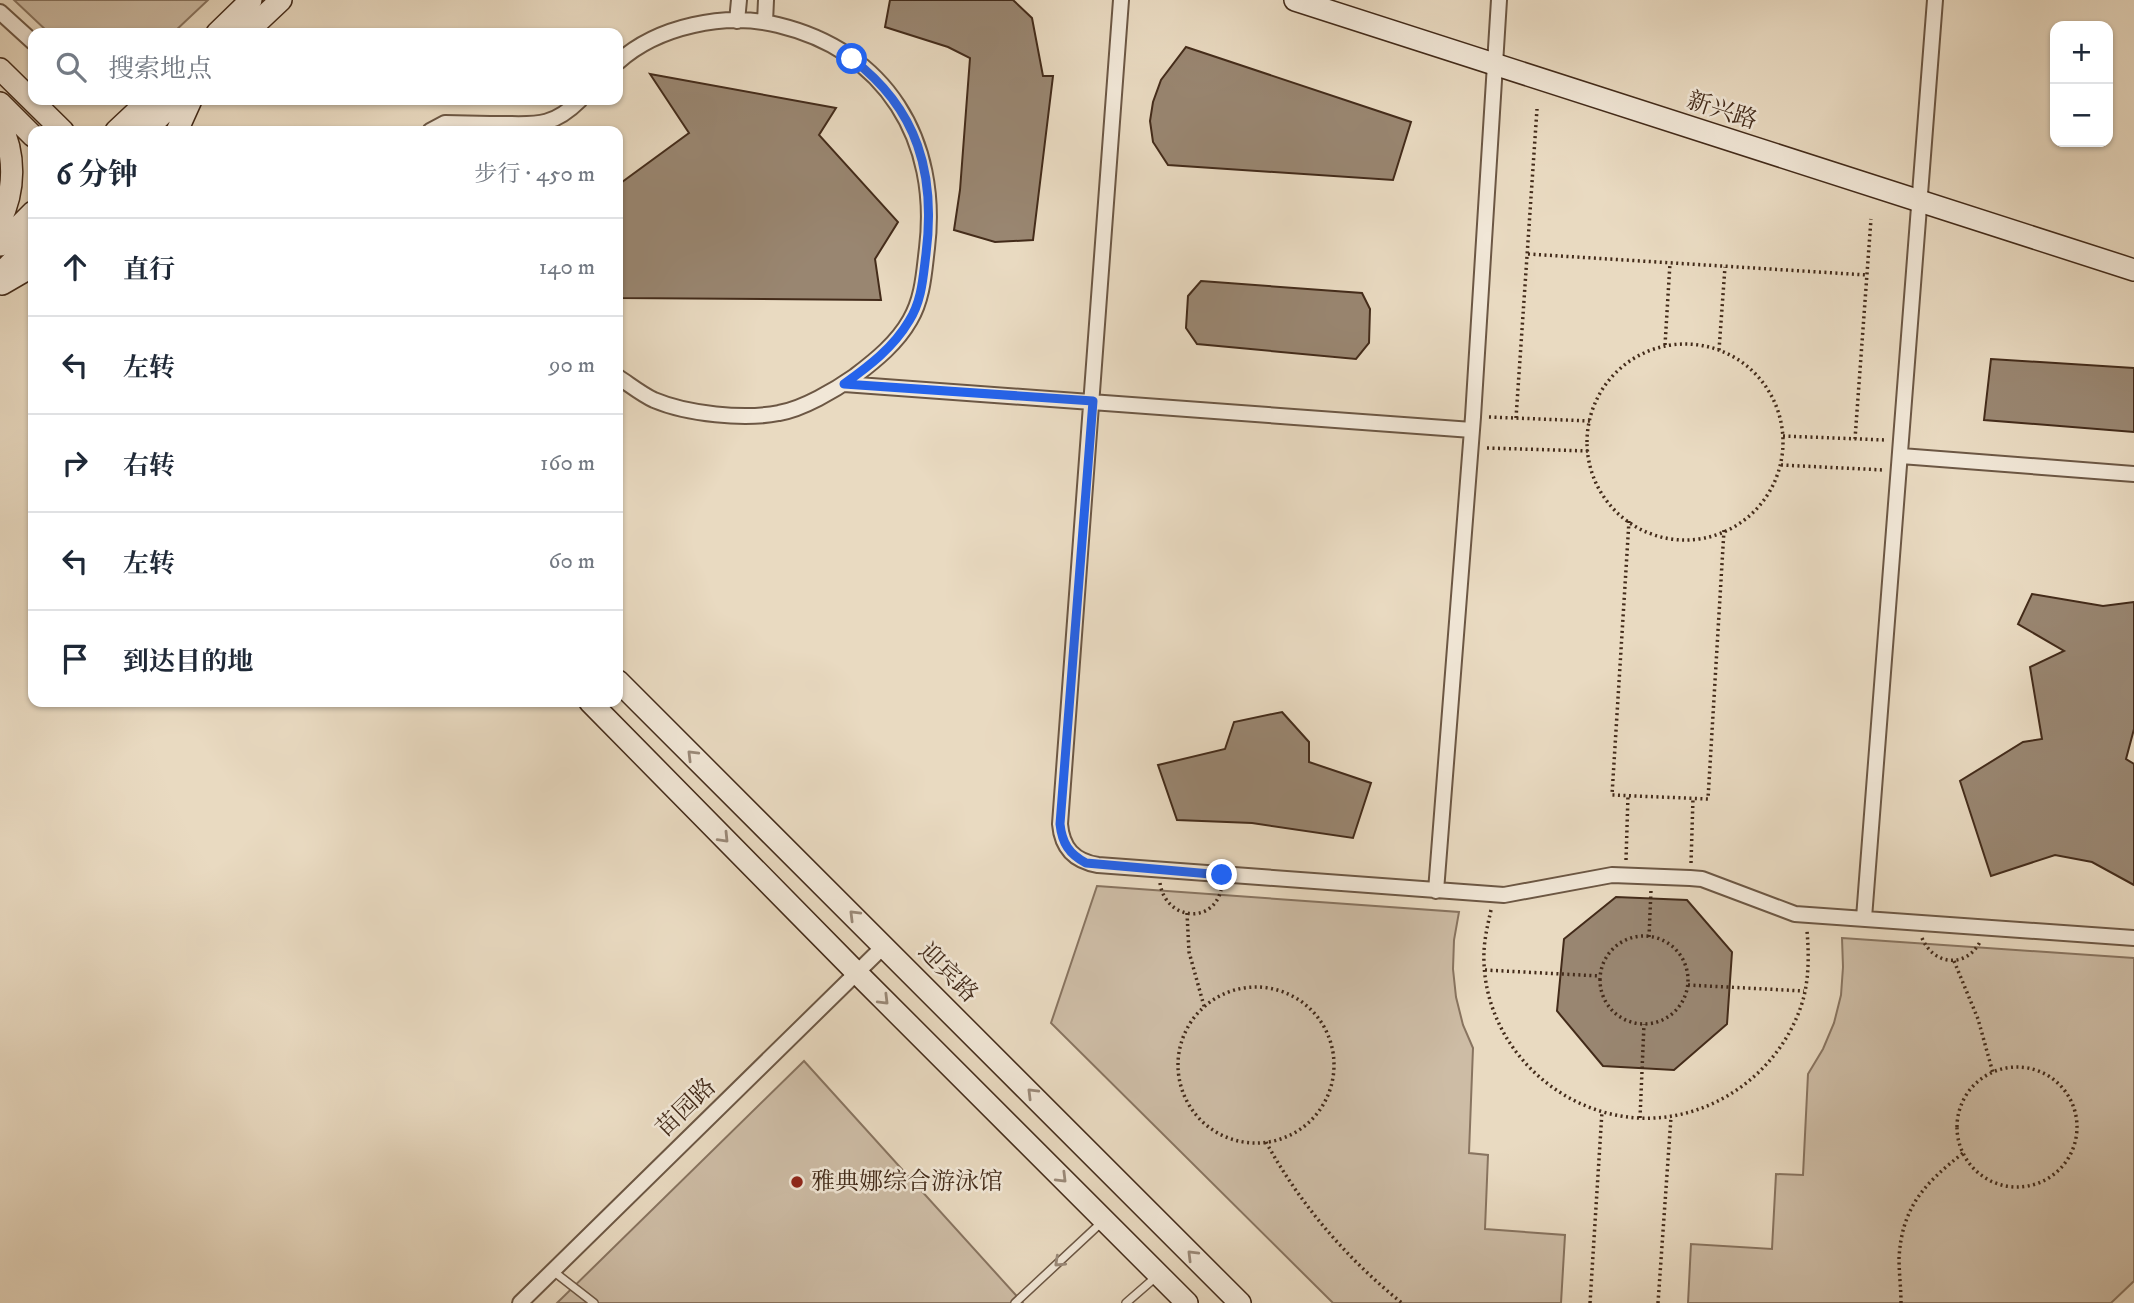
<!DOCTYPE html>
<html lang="zh">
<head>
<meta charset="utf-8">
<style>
  body { margin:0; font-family:"IM FELL DW Pica","Noto Serif SC",serif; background:#f2f2f3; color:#1f2937 }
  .controls { position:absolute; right:21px; top:21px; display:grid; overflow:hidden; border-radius:14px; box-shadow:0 2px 5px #0004 }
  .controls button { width:63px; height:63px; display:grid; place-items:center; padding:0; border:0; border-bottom:2px solid #e0e1e3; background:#fff; color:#1f2937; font:35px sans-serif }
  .stop { position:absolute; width:21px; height:21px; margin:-16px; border:5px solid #2563eb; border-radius:50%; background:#fff }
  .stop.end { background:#2563eb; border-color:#fff; box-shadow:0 2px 7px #0008 }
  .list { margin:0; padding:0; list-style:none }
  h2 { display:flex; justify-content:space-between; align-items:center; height:91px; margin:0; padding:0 28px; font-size:30px }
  h2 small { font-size:23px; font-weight:400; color:#747a83 }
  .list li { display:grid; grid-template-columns:46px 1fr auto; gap:21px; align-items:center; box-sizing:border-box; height:98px; padding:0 28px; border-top:2px solid #e0e1e3 }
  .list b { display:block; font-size:26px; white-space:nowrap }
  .list em { font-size:23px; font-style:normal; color:#747a83 }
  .icon { flex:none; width:38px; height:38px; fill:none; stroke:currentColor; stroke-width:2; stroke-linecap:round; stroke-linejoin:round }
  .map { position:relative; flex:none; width:2134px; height:1303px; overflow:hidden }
  .search { position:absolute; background:#fff; box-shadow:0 2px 5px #0004; left:28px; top:28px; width:595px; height:77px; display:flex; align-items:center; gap:18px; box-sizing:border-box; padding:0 24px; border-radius:14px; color:#747a83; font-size:26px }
  .panel { position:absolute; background:#fff; box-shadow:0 2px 5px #0004; left:28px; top:126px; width:595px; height:581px; border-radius:14px }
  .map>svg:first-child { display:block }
</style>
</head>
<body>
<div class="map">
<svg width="2134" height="1303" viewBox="0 0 2134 1303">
  <rect width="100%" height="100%" fill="#e9dac1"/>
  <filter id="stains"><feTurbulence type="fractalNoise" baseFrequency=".00286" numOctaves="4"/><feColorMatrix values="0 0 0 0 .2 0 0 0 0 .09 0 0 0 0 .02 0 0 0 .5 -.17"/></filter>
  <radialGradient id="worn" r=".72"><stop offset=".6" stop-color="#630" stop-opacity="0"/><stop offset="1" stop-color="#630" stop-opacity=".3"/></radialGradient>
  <path fill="#cdbca5" stroke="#887460" stroke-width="2" d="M14 0H208L173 33H49Z
    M1097 886 1459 912 1454 940 1453 969 1456 997 1463 1025 1473 1048 1469 1153 1488 1155 1485 1229 1565 1235 1561 1303H1333L1051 1023Z
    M1842 938 2134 958V1281L2111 1303H1688L1691 1244 1772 1249 1776 1174 1803 1175 1808 1074 1823 1049 1834 1023 1841 995 1843 967Z
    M804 1061 1023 1303H557Z"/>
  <path fill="#998671" stroke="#432b1a" stroke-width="2" d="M890 0H1013L1032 18 1043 76H1053L1033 240 995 242 954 230 960 190 970 58 948 47 885 27Z
    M1186 47 1411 122 1393 180 1168 165 1153 142 1150 121 1153 102 1161 80Z
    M650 74 836 108 819 135 898 222 875 259 881 300 618 298V185L689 133Z
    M1201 281 1362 293 1370 309 1369 343 1356 359 1197 344 1186 328 1188 296Z
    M1991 359 2134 368V432L1984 420Z
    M2032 594 2103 606 2134 602V729L2126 759 2134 764V885L2092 862 2055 855 1991 876 1960 781 2023 742 2042 739 2030 667 2064 651 2018 624Z
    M1282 712 1309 742V762L1371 783 1353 838 1252 823 1177 820 1158 765 1225 749 1234 722Z
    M1616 897 1687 900 1732 952 1727 1024 1674 1070 1603 1066 1557 1011 1564 939Z"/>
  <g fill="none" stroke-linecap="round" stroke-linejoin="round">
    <defs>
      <path id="lane" d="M553 1271 594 1303
        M1015 1303 1103 1221
        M1126 1303 1157 1276"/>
      <path id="street" d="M1121 0 1060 824C1062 848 1074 861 1098 865L1504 895 1612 875 1690 878 1702 879 1795 914 2134 938
        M0 12 33 42
        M737 21 739 0
        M765 22 766 0
        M618 62C658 26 725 12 778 25 886 51 940 140 927 248 924 272 923 298 910 320 897 343 876 360 855 376 835 390 803 409 779 413 744 420 687 414 654 400 641 394 629 384 618 377
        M490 124C531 123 549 131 580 100
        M430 131 445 123 490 124 480 131
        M844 384 1472 430
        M1901 456 2134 474
        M1436 891 1473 417 1499 0
        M1864 918 1935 0
        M520 1303 884 946"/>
      <path id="secondary" d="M1295 0 2134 270
        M217 33 251 0
        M246 33 281 0
        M0 69 63 131
        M0 103 33 136
        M0 123C16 154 15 191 0 221
        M116 131 149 100
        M145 131 177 100
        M177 131 191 100
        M0 245 33 212
        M0 274 33 241
        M2 284 33 266
        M618 681 1240 1303
        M590 702 857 973 1187 1303"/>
    </defs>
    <use href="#lane" stroke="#6c5744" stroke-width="10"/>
    <use href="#street" stroke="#6c5744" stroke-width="18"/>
    <use href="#secondary" stroke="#432b1a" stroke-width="24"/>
    <path stroke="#432b1a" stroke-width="3.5" stroke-dasharray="2 3.5" stroke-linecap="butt" d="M1528 254 1867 275
      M1587 442a98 98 0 1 1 196 0a98 98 0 1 1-196 0Z
      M1665 345 1670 263
      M1719 350 1725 267
      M1489 417 1590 421
      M1516 418 1537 109
      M1783 436 1886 440
      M1855 439 1871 219
      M1487 448 1589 451
      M1781 465 1884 470
      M1629 521 1612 795 1708 799 1724 530
      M1626 860 1628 795
      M1691 863 1693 798
      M1160 883C1165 919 1212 926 1221 890
      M1491 910C1487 928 1483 944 1484 963 1487 1045 1556 1113 1638 1118 1713 1122 1782 1071 1803 1000 1809 978 1809 954 1807 931
      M1187 913 1189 952 1204 1006
      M1600 980a44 44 0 1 1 88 0a44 44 0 1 1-88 0Z
      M1649 937 1651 890
      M1922 938C1934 966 1966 968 1980 942
      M1954 961 1978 1019 1993 1073
      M1485 970 1600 976
      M1688 985 1804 991
      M1178 1065a78 78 0 1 1 156 0a78 78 0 1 1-156 0Z
      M1957 1127a60 60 0 1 1 120 0a60 60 0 1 1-120 0Z
      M1640 1118 1644 1024
      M1266 1142C1300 1204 1346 1258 1402 1303
      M1590 1303 1602 1111
      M1658 1303 1671 1117
      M1901 1303C1901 1288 1899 1273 1899 1258 1902 1207 1924 1184 1963 1153"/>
    <use href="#lane" stroke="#f1e7d7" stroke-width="7"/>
    <use href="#street" stroke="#f1e7d7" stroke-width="14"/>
    <use href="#secondary" stroke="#f1e7d7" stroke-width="21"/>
  </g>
  <defs><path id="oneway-chevron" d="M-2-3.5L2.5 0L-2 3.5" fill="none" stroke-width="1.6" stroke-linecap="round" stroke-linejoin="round" transform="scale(1.75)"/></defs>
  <g stroke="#9a8978">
    <use href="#oneway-chevron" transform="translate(692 755) rotate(-135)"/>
    <use href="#oneway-chevron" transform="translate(724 838) rotate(46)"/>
    <use href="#oneway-chevron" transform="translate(854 915) rotate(-135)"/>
    <use href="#oneway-chevron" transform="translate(884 1000) rotate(45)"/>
    <use href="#oneway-chevron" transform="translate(1032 1093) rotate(-135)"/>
    <use href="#oneway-chevron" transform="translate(1062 1178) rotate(45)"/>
    <use href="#oneway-chevron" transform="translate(1192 1255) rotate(-135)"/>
    <use href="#oneway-chevron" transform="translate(1059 1262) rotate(137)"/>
  </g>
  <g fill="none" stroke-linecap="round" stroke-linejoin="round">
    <path stroke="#2563eb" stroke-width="9" d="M852 59C918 109 936 174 926 254 923 277 922 301 909 321 893 348 869 366 844 384L1093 401 1060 824C1062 843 1069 854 1086 863L1222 875"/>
  </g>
  <circle fill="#8f2418" stroke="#f1e7d7" stroke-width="2.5" cx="797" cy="1182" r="7"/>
  <g text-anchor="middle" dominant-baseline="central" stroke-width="5" stroke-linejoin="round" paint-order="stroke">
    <g font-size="24" fill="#432b1a" stroke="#f1e7d7">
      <text transform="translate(1722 111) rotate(18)">新兴路</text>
      <text transform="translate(948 973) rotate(45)">迎宾路</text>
      <text transform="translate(686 1108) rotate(-44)">苗园路</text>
    </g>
    <g font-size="24" fill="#432b1a" stroke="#f1e7d7" text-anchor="start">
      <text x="811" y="1182">雅典娜综合游泳馆</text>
    </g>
  </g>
  <rect width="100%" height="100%" filter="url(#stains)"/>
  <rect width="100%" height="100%" fill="url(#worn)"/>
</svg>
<div class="controls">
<button>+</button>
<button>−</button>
</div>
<div class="stop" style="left:852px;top:59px"></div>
<div class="stop end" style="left:1222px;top:875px"></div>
<div class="search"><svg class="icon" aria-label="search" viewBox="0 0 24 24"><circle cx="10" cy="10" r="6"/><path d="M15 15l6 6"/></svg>搜索地点</div>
<section class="panel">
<h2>6 分钟<small>步行 · 450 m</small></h2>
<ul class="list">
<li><svg class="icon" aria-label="ahead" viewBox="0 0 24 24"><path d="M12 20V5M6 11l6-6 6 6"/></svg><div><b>直行</b></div><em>140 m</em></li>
<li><svg class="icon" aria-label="left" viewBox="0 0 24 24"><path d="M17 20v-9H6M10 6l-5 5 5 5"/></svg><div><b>左转</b></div><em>90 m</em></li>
<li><svg class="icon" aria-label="right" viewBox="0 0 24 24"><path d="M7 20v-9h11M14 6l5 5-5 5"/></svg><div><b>右转</b></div><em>160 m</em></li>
<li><svg class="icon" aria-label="left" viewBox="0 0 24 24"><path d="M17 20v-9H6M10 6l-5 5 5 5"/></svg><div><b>左转</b></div><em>60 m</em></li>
<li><svg class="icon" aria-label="arrive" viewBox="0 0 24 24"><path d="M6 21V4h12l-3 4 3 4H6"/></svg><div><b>到达目的地</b></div></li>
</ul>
</section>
</div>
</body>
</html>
